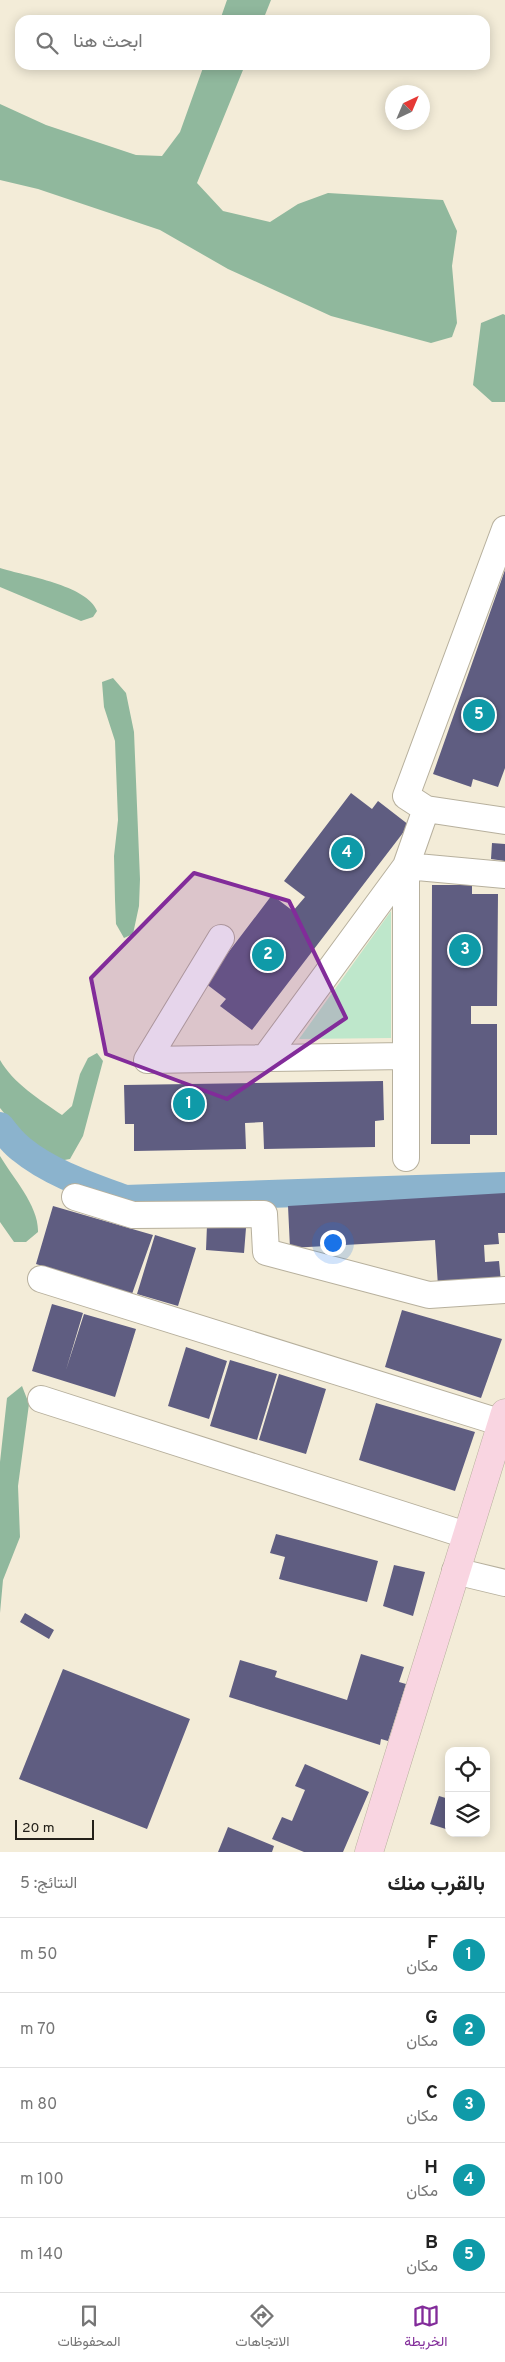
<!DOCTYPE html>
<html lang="ar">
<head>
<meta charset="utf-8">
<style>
  body { margin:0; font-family:Overpass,Vazirmatn,sans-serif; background:#f2f2f2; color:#222; direction:rtl }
  .controls { position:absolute; right:15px; bottom:15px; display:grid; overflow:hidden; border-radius:10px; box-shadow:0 2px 12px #0003 }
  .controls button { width:45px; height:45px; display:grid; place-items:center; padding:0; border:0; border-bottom:1px solid #e0e0e0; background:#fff; color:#222; font:25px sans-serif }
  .compass { position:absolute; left:385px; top:85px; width:45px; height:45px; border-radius:50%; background:#fff; box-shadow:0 2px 12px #0003; rotate:44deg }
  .scale { position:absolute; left:15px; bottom:12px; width:79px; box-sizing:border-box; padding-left:5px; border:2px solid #232019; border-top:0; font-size:14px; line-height:18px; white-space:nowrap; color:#232019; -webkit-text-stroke:4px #f3ecd8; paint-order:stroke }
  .you { position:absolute; left:332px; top:1242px; width:18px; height:18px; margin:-12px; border:4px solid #fff; border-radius:50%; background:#1a73e8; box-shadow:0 0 0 8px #1a73e833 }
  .badge { display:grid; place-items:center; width:32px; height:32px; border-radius:50%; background:#822c9a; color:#fff; font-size:16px; font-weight:700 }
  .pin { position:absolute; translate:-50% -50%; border:2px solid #fff; box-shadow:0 1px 5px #0006 }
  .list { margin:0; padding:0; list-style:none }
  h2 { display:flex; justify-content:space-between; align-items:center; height:65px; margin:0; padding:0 20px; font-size:21px }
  h2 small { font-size:16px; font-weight:400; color:#767676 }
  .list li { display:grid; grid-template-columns:32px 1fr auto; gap:15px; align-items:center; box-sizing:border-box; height:75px; padding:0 20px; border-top:1px solid #e0e0e0 }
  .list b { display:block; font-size:19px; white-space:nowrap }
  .list p { margin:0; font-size:16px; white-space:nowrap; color:#767676 }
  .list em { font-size:16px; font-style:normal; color:#767676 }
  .icon { flex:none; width:28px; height:28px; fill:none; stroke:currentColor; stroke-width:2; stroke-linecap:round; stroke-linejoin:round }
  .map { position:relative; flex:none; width:505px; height:1852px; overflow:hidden; direction:ltr }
  .search { position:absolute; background:#fff; box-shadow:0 2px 12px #0003; left:15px; right:15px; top:15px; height:55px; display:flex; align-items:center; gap:12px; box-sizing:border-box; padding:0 18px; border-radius:15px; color:#767676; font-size:19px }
  .sheet { height:440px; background:#fff }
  nav { display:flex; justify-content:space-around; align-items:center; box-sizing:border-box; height:70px; border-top:1px solid #e0e0e0; background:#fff; font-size:14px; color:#767676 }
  nav a { display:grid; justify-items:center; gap:2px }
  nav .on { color:#822c9a }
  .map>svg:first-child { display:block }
</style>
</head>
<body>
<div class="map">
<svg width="505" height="1852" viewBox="0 0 505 1852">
  <rect width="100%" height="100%" fill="#f3ecd8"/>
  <path fill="#bee7cb" d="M391 911V1038L299 1039Z"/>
  <path fill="#90b89d" d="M227 0H271L263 20H220Z
    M204 65H245L197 183 223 211 270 222 298 204 328 193 443 200 457 231 452 266 457 323 452 337 431 343 331 316 228 269 160 230 38 189 0 180V104L46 125 136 155 162 156 180 132Z
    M503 314 505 315V402H492L473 385 481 323Z
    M0 568C25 576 87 585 97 611L93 617 81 621 0 587Z
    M113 678 126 693 134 732 140 879 139 906 133 934 124 938 116 924 115 900 114 856 118 820 115 741 104 707 102 682Z
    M97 1053 103 1061 83 1136 70 1159 59 1161 41 1151 22 1135 0 1108V1060C13 1083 40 1100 62 1115L72 1106 80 1074 88 1058Z
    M0 1156C13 1178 39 1206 38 1232L26 1242H14L0 1222Z
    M22 1386 29 1404 18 1486 20 1537 3 1580 0 1613V1462L7 1398Z"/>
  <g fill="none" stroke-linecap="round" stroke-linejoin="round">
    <path stroke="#8bb3cd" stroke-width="28" d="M0 1126C6 1134 13 1143 21 1149 50 1173 90 1186 125 1199L505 1186"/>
  </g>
  <path fill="#5f5d81" d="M505 570V768L498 787 473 779 471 787 433 774Z
    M351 793 372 809 378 801 409 825 252 1030 220 1006 226 999 205 983 272 895 293 911 305 897 284 881Z
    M492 843 505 844V861L491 859Z
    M432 885H472V894H498L497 1006H471V1024H497V1135H470V1144H431Z
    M383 1081 384 1120 375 1121V1147L264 1149 263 1122 245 1123 246 1149 134 1151V1124H125L124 1085Z
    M505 1193V1233H498L499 1244 484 1245 485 1262 499 1261 501 1282 438 1286 435 1240 290 1248 288 1206Z
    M53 1206 153 1235 132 1294 36 1264Z
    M207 1225 246 1228 244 1253 206 1250Z
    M155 1235 196 1248 178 1306 137 1294Z
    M52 1304 83 1313 66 1370 84 1314 136 1329 115 1397 32 1371Z
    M402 1310 502 1339 481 1398 385 1367Z
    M186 1347 227 1361 209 1419 168 1406Z
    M230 1360 277 1374 257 1440 210 1426Z
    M279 1374 326 1389 306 1454 259 1440Z
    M376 1403 475 1432 455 1491 359 1460Z
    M276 1534 378 1561 367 1602 279 1579 285 1557 270 1553Z
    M394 1565 425 1572 413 1616 383 1606Z
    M25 1613 54 1630 49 1639 20 1622Z
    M361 1654 404 1667 399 1682 406 1684 388 1741 381 1739 380 1745 229 1697 240 1660 277 1671 275 1677 347 1700Z
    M63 1669 190 1719 147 1829 19 1779Z
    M305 1764 369 1792 343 1852H304L272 1839 282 1817 292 1821 305 1790 295 1786Z
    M439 1796 449 1799V1830L430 1824Z
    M228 1827 274 1846 272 1852H218Z"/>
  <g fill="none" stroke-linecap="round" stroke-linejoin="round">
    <defs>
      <path id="street" d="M505 529 406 796 426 809 406 866 505 875
        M426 809 505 821
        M221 938 147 1060 405 1056
        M265 1058 406 866V1158
        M75 1197 133 1215 264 1214 266 1252 429 1295 505 1290
        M41 1279 502 1423
        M41 1399 466 1535
        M455 1571 505 1583"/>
      <path id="secondary" d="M369 1852 505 1413"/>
    </defs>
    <use href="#street" stroke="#b7b09d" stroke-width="28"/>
    <use href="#secondary" stroke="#b7b09d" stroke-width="29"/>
    <use href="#street" stroke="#fff" stroke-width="26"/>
    <use href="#secondary" stroke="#f9d5e1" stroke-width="28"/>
  </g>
  <path fill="#822c9a" fill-opacity="0.2" stroke="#822c9a" stroke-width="4" stroke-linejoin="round" d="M194 873 289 901 346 1018 227 1099 106 1054 91 978Z"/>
</svg>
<div class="controls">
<button><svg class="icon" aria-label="locate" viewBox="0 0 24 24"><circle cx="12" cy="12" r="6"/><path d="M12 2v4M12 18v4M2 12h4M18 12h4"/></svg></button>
<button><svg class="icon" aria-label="layers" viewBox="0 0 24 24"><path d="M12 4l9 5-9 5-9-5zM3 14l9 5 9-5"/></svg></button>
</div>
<svg class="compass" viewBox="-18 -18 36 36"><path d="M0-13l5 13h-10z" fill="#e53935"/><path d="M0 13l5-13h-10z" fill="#767676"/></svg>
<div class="scale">20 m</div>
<div class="you"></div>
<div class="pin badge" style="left:189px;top:1104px;background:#0f9aa8">1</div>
<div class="pin badge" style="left:268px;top:955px;background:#0f9aa8">2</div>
<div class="pin badge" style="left:465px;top:950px;background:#0f9aa8">3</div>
<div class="pin badge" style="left:347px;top:853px;background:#0f9aa8">4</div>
<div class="pin badge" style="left:479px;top:715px;background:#0f9aa8">5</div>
<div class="search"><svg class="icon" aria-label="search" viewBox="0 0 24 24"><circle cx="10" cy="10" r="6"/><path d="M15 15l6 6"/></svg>ابحث هنا</div>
</div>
<section class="sheet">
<h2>بالقرب منك<small>النتائج: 5</small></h2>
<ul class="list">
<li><span class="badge" style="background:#0f9aa8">1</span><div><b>F</b><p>مكان</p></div><em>50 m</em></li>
<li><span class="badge" style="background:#0f9aa8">2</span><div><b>G</b><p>مكان</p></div><em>70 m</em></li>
<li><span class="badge" style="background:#0f9aa8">3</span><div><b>C</b><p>مكان</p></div><em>80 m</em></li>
<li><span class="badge" style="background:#0f9aa8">4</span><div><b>H</b><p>مكان</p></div><em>100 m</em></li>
<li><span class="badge" style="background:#0f9aa8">5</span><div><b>B</b><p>مكان</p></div><em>140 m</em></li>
</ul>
</section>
<nav>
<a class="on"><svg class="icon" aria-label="map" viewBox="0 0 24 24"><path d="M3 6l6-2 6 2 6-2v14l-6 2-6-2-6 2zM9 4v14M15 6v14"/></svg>الخريطة</a>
<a><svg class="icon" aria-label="directions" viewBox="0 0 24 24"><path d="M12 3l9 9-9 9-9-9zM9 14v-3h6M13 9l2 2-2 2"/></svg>الاتجاهات</a>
<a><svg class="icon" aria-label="saved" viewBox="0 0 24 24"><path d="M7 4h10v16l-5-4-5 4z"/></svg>المحفوظات</a>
</nav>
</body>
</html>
